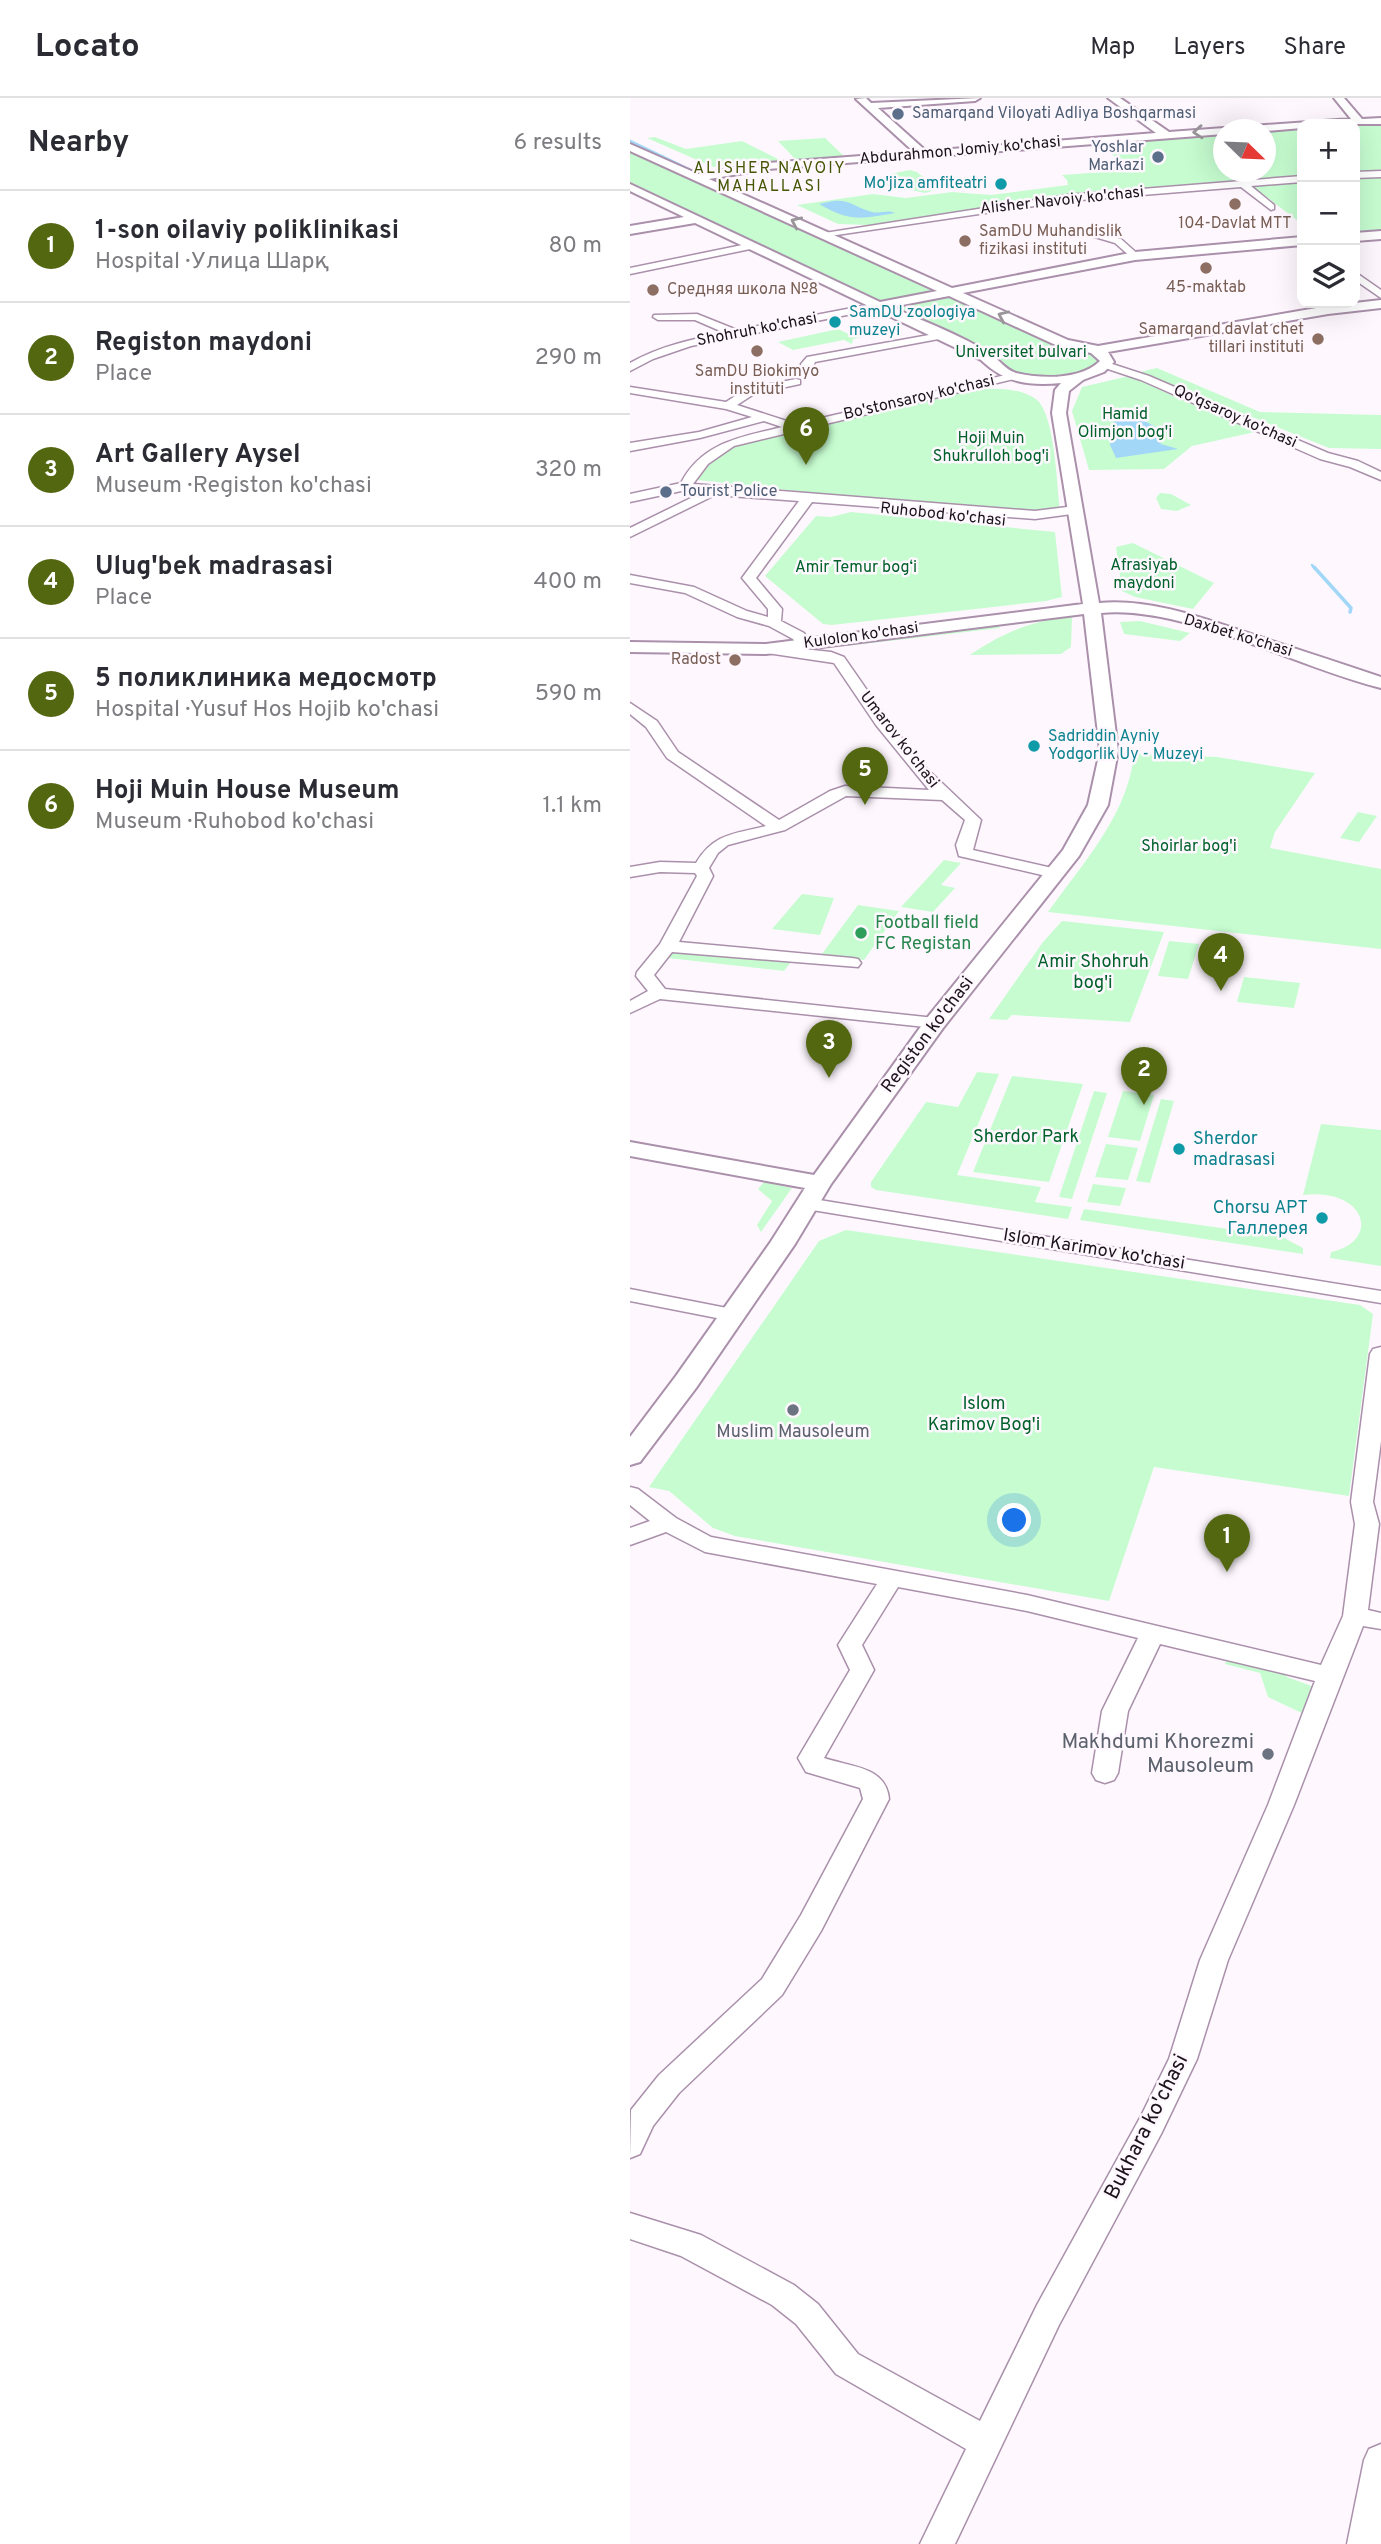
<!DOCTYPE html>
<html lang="en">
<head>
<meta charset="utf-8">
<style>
  body { margin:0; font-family:Overpass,sans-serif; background:#f2f2f3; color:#2b2b33 }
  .controls { position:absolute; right:21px; top:21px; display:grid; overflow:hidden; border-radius:14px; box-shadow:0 7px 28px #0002 }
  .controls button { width:63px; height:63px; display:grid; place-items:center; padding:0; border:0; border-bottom:2px solid #e1e1e2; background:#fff; color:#2b2b33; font:35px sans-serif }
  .compass { position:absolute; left:583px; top:21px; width:63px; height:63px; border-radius:50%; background:#fff; box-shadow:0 7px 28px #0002; rotate:113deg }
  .you { position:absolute; left:385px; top:1423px; width:24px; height:24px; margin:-18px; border:5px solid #fff; border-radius:50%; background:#1a73e8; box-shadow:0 0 0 10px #1a73e833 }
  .badge { display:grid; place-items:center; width:46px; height:46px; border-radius:50%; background:#536610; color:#fff; font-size:23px; font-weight:700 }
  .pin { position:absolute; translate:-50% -58px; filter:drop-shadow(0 2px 4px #0008) }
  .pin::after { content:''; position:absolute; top:37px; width:24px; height:21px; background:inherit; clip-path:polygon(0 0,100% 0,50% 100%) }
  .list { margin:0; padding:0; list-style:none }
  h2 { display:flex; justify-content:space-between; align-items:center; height:91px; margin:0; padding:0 28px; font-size:30px }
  h2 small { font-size:23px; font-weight:400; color:#7c7c81 }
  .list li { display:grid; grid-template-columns:46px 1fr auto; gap:21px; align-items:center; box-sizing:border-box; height:112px; padding:0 28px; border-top:2px solid #e1e1e2 }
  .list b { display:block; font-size:26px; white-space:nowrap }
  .list p { margin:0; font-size:23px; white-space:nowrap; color:#7c7c81 }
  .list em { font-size:23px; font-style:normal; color:#7c7c81 }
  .icon { flex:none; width:38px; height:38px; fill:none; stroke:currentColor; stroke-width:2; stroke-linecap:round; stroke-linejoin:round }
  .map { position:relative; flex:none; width:751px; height:2446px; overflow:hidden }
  header { display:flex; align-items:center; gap:42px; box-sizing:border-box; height:98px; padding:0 35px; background:#fff; border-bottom:2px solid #e1e1e2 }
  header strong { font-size:33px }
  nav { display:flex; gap:38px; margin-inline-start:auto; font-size:24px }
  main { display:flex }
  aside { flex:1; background:#fff }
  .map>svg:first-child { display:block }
</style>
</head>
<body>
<header>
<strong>Locato</strong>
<nav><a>Map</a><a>Layers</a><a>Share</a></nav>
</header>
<main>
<aside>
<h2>Nearby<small>6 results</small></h2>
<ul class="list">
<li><span class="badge">1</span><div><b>1-son oilaviy poliklinikasi</b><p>Hospital · Улица Шарқ</p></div><em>80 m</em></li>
<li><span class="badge">2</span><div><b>Registon maydoni</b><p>Place</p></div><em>290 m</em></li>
<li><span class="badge">3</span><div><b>Art Gallery Aysel</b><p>Museum · Registon ko'chasi</p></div><em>320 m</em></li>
<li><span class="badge">4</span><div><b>Ulug'bek mаdrаsasi</b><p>Place</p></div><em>400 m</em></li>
<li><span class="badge">5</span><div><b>5 поликлиника медосмотр</b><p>Hospital · Yusuf Hos Hojib ko'chasi</p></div><em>590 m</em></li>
<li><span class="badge">6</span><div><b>Hoji Muin House Museum</b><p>Museum · Ruhobod ko'chasi</p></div><em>1.1 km</em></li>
</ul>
</aside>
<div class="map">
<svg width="751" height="2446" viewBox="0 0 751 2446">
  <rect width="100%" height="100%" fill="#fef8fe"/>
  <path fill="#c6fcd0" d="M702 26H751V135L725 137V26Z
    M672 29V126L618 85 439 100 240 127 208 126 167 107 243 96 276 100 322 94 361 97 438 87 437 82 432 77 501 72 468 45 593 36 594 74H636V32Z
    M25 39 56 51 112 43 152 63 83 69 17 40Z
    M195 40 216 60 167 63 148 43Z
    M0 53 425 248 459 254 467 260 468 266C450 279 380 289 371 262L0 84Z
    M280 72 287 74C293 81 306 82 309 91L295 95 248 85 264 80 260 76Z
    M208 231 223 238 234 239 223 241 222 246 214 242 163 252 148 244Z
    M527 270 630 314 751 317V351L699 350 510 274Z
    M499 278 625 334 562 348 534 371 459 372 442 313 452 289Z
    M353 291C371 290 391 291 406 301 425 315 427 388 430 412 309 413 187 394 67 382L82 363 101 348 334 293Z
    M530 395 541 396 561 407 547 413 531 411 526 400Z
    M221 414 425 434 432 499 416 503 202 527 193 526 135 478 186 418 201 419Z
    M503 445 584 485 563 511 505 499 492 493 486 449Z
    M442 518 441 549 431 556 340 557C375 533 400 524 442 518Z
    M510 523 560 535 550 543 494 536 490 524Z
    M367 527 370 530 216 548 200 547Z
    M504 656 587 659 685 675 645 734 640 750 751 771V851L418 814C452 766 498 717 504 656Z
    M728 714 747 718 729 744 710 740Z
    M314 762 331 765 311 787 325 790 303 814 271 809Z
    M172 796 204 800 190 837 142 831Z
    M228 807 269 813 234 862 192 856Z
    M432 823 534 834 500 924 382 917 377 922 359 921 413 844Z
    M539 843 569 846 558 881 528 878Z
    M43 852 161 864 154 873 38 860Z
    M614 879 670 885 664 910 607 904Z
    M347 974 369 976 327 1077 411 1089 405 1104 442 1109 438 1121 246 1092 241 1089V1084L296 1004 328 1009Z
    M382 978 453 986 419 1084 343 1074Z
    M464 993 477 995 442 1101 429 1099Z
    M493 993 524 997 510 1043 478 1039Z
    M531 1001 544 1003 520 1085 506 1083Z
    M691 1026 751 1032V1168L700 1160 701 1154C751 1143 737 1090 673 1097Z
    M476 1046 508 1050 498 1082 465 1079Z
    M134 1084 162 1090 131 1134 127 1127 142 1103 128 1091Z
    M463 1086 496 1090 490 1108 457 1104Z
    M454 1111 650 1138 673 1150V1156L450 1122Z
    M216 1132 730 1207 743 1216 719 1398 524 1369 479 1503 105 1438 83 1430 39 1393 19 1389 189 1143Z
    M598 1558 652 1571 657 1579 687 1590 678 1618 638 1599 630 1575 595 1566Z"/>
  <path fill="#a2d7f8" d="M203 103C219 101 227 110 242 114 250 116 257 111 265 115 231 121 220 124 189 106Z
    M499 315 526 329 520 332 528 338 531 346 548 351 486 360 480 347 485 317Z"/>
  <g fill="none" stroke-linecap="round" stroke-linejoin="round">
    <path stroke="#a2d7f8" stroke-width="2.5" d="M0 43 71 77
      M81 81 164 119
      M682 467 685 471"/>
    <path stroke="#a2d7f8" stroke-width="3.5" d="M684 469 721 510 720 514"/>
    <defs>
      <path id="minor" d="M751 73V79L725 80V74Z
        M672 78V84L621 88 644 107V111L641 112 611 89 438 103 193 139 188 136 438 97Z
        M461 132 491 141 510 158 502 160 485 145 458 137V133Z
        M122 145 127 148 125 150 0 176V170Z
        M725 174 751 192V200L725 182Z
        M248 205 253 208 252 210 61 248 23 261 0 273V265C30 248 62 241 95 235L65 222H28L23 219 24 217 67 216 107 232Z
        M310 235 314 236V240L185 264 181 273 172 271 171 266 177 259Z
        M476 264 519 278 698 355 728 363 751 374V382L720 369 690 361 511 282 472 269V265Z
        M384 275 390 278 388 280 104 348 78 366 63 386 405 413 445 408 449 409V415L405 421 182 404 126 480 152 511 151 523 174 535 180 546 173 550 168 549 163 541 139 528 107 519 55 495 0 485V477L64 489 117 513 138 519V511L112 480 169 403 85 397 0 439V430L71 395 56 392 0 404V396L51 385C72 344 112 339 152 329L134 323 70 340 0 353V345L69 334 122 319 96 311 0 295V289L96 304 116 291 166 281 170 282V286L124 296 107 307 166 326Z
        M136 547 201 554 214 559 257 621 292 666 351 722 343 752 431 772 433 775 425 780 329 758 326 747 335 722 312 702 216 698 155 732 98 747 88 755 79 770 83 778 49 844 222 860 228 861 231 865 228 869 42 854 24 877 35 891 305 920 314 925 311 929 305 930 30 901 0 915V903L18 893 6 878 7 874 30 846 67 778 65 775 30 774 0 779V769L30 764 66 765C84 735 105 736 136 728L37 660 16 629 0 616V605L27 623 48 654 149 722 200 693 215 688 299 692 246 627 204 565 131 554 129 551Z
        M177 1100 751 1193V1205L170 1110 167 1106 170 1102Z
        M0 1191 102 1211 109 1213 112 1217 109 1221 102 1223 0 1203Z
        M751 1249V1343L743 1404 749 1426 738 1512 751 1515V1531L733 1528 664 1707 598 1862 567 1961 531 2036 429 2227 325 2446H290L336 2351 206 2276 166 2226 142 2207 51 2158 0 2141V2115L71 2137 164 2187 188 2206 228 2256 350 2323 407 2207 511 2018 539 1961 570 1862 638 1707 685 1583 530 1546 498 1613 488 1675 484 1682 475 1685 466 1682 462 1675 472 1613 508 1540 397 1513 268 1489 232 1547 244 1572 194 1660C220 1669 256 1668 259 1701L191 1833 152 1897 49 1995 23 2028 10 2056 0 2060 1 2012 29 1977 132 1881 171 1817 233 1701 230 1690 176 1674 168 1660 220 1572 208 1547 247 1486 75 1454 36 1434 0 1447V1430L20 1423 0 1407V1389L8 1391 46 1420 81 1439 397 1497 691 1567 713 1518 725 1426 721 1404 740 1256 743 1251Z
        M751 2346V2446H717L734 2362 739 2351Z"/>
      <path id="major" d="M236 0 241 5 350 0 345 3 248 10 296 53 526 35 478 0H490L539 34 594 30 598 32H594V36L138 71 79 81 322 190 505 154 672 139V147L505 162 333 195 438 242 468 248 698 208 751 202V210L698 216 478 254 484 264 474 274 453 282 439 293 436 315 469 505C522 500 578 522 627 538 669 552 710 565 751 579V590C669 570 553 507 471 515L488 653 478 707 449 758 313 930 201 1086 165 1146 66 1290 10 1364 0 1367V1339L46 1278 140 1145 175 1090 0 1058V1044L184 1077 297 920 433 752 458 707 470 653 454 516 136 556 0 554V544L136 546 453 506 422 315 425 292 431 285C399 288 375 285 351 262L65 125 0 136V128L54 119 0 93V86L250 204 307 193 0 53V46L68 76 138 65 284 54 226 1ZM319 198 430 249 461 255 470 263C451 282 411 281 386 275 374 271 370 262 360 256 334 238 292 223 262 209Z
        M704 0H714L732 21 751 20V26H672V30L636 33 603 32 608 29 721 21Z
        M751 133V141L725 143V135Z"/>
    </defs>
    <use href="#minor" stroke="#aa90ab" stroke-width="3"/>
    <use href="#major" stroke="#aa90ab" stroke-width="4"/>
    <use href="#minor" fill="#fff" fill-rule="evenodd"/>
    <use href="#major" fill="#fff" fill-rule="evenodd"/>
  </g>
  <defs><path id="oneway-chevron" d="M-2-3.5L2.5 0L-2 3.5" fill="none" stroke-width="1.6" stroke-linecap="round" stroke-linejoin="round" transform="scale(1.75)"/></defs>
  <g stroke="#999599">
    <use href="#oneway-chevron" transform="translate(568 34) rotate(176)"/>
    <use href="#oneway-chevron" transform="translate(166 124) rotate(-156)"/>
    <use href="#oneway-chevron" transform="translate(373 218) rotate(-156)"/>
  </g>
  <g fill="#5c6f8a" stroke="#fef8fe" stroke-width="2.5">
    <circle cx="268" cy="16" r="7"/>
    <circle cx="528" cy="59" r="7"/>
    <circle cx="36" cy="394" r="7"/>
  </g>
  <g fill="#0f9aa8" stroke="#fef8fe" stroke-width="2.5">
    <circle cx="371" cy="86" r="7"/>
    <circle cx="205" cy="224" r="7"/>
    <circle cx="404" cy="648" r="7"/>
    <circle cx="549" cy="1051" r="7"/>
    <circle cx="692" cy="1120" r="7"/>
  </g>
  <g fill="#8d6e63" stroke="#fef8fe" stroke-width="2.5">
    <circle cx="605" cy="106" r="7"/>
    <circle cx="335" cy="143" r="7"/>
    <circle cx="576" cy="170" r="7"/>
    <circle cx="23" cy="192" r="7"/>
    <circle cx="688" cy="241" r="7"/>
    <circle cx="127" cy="253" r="7"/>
    <circle cx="105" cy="562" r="7"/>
  </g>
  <circle fill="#2e9e5b" stroke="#fef8fe" stroke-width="2.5" cx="231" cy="835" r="7"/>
  <g fill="#6b7280" stroke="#fef8fe" stroke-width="2.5">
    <circle cx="163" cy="1312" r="7"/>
    <circle cx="638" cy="1656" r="7"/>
  </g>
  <g text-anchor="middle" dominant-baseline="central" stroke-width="5" stroke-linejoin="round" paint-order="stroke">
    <g font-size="16" fill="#4e5e75" stroke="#fef8fe" text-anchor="start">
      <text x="282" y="16">Samarqand Viloyati Adliya Boshqarmasi</text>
      <text x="514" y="50" text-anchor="end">Yoshlar<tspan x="514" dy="18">Markazi</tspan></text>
      <text x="50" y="394">Tourist Police</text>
    </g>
    <g font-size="16" fill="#1d131d" stroke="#fef8fe">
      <text transform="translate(330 53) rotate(-5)">Abdurahmon Jomiy ko'chasi</text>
      <text transform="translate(432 103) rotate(-6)">Alisher Navoiy ko'chasi</text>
      <text transform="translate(127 232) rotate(-11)">Shohruh ko'chasi</text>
      <text transform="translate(289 300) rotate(-13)">Bo'stonsaroy ko'chasi</text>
      <text transform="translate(605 319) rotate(24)">Qo'qsaroy ko'chasi</text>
      <text transform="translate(313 417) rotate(6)">Ruhobod ko'chasi</text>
      <text transform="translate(231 538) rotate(-8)">Kulolon ko'chasi</text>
      <text transform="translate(608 538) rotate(17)">Daxbet ko'chasi</text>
      <text transform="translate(269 642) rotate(52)">Umarov ko'chasi</text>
    </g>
    <g font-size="16" letter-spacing="2" fill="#475706" stroke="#fef8fe">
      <text x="140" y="71">ALISHER NAVOIY<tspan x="140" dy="18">MAHALLASI</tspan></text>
    </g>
    <g font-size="16" fill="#0d838f" stroke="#fef8fe" text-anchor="start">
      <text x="357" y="86" text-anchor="end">Mo'jiza amfiteatri</text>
      <text x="219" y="215">SamDU zoologiya<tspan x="219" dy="18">muzeyi</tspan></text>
      <text x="418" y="639">Sadriddin Ayniy<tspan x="418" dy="18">Yodgorlik Uy - Muzeyi</tspan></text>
    </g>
    <g font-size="16" fill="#785e54" stroke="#fef8fe">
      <text x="605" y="126">104-Davlat MTT</text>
      <text x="349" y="134" text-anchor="start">SamDU Muhandislik<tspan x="349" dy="18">fizikasi instituti</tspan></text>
      <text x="576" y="190">45-maktab</text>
      <text x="37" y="192" text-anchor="start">Средняя школа №8</text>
      <text x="674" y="232" text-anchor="end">Samarqand davlat chet<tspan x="674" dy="18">tillari instituti</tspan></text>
      <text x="127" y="274">SamDU Biokimyo<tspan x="127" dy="18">instituti</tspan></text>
      <text x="91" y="562" text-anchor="end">Radost</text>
    </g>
    <g font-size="16" fill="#00612a" stroke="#fef8fe">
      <text x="391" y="255">Universitet bulvari</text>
      <text x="495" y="317">Hamid<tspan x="495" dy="18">Olimjon bog'i</tspan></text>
      <text x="361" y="341">Hoji Muin<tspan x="361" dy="18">Shukrulloh bog'i</tspan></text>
      <text x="514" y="468">Afrasiyab<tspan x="514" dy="18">maydoni</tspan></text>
      <text x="226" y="470">Amir Temur bog‘i</text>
      <text x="559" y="749">Shoirlar bog'i</text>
    </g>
    <g font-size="18" fill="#27864d" stroke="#fef8fe" text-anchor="start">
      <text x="245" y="825">Football field<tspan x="245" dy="21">FC Registan</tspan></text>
    </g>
    <g font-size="18" fill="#00612a" stroke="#fef8fe">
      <text x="463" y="864">Amir Shohruh<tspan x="463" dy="21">bog'i</tspan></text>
      <text x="396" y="1039">Sherdor Park</text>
      <text x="354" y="1306">Islom<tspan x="354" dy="21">Karimov Bog'i</tspan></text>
    </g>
    <g font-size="18" fill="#1d131d" stroke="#fef8fe">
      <text transform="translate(298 937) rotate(-53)">Registon ko'chasi</text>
      <text transform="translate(464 1152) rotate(9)">Islom Karimov ko'chasi</text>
    </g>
    <g font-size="18" fill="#0d838f" stroke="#fef8fe" text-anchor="start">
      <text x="563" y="1041">Sherdor<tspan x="563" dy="21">madrasasi</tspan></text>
      <text x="678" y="1110" text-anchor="end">Chorsu АРТ<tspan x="678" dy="21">Галлерея</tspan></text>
    </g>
    <g font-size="18" fill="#5b616d" stroke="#fef8fe">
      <text x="163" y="1334">Muslim Mausoleum</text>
    </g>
    <g font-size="21" fill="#5b616d" stroke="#fef8fe" text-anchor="end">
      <text x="624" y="1644">Makhdumi Khorezmi<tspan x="624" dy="24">Mausoleum</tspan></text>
    </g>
    <g font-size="21" fill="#1d131d" stroke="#fef8fe">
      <text transform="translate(517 2029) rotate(-63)">Bukhara ko'chasi</text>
    </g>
  </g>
</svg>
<div class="controls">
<button>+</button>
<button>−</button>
<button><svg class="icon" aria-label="layers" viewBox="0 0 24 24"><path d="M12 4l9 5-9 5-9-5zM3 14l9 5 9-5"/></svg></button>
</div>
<svg class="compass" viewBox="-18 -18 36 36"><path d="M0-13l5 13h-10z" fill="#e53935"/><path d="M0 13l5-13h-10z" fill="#7c7c81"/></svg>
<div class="you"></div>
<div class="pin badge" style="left:597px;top:1474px">1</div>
<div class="pin badge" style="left:514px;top:1007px">2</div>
<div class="pin badge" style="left:199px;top:980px">3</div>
<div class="pin badge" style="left:591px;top:893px">4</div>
<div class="pin badge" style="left:235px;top:707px">5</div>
<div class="pin badge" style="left:176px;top:367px">6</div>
</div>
</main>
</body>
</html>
